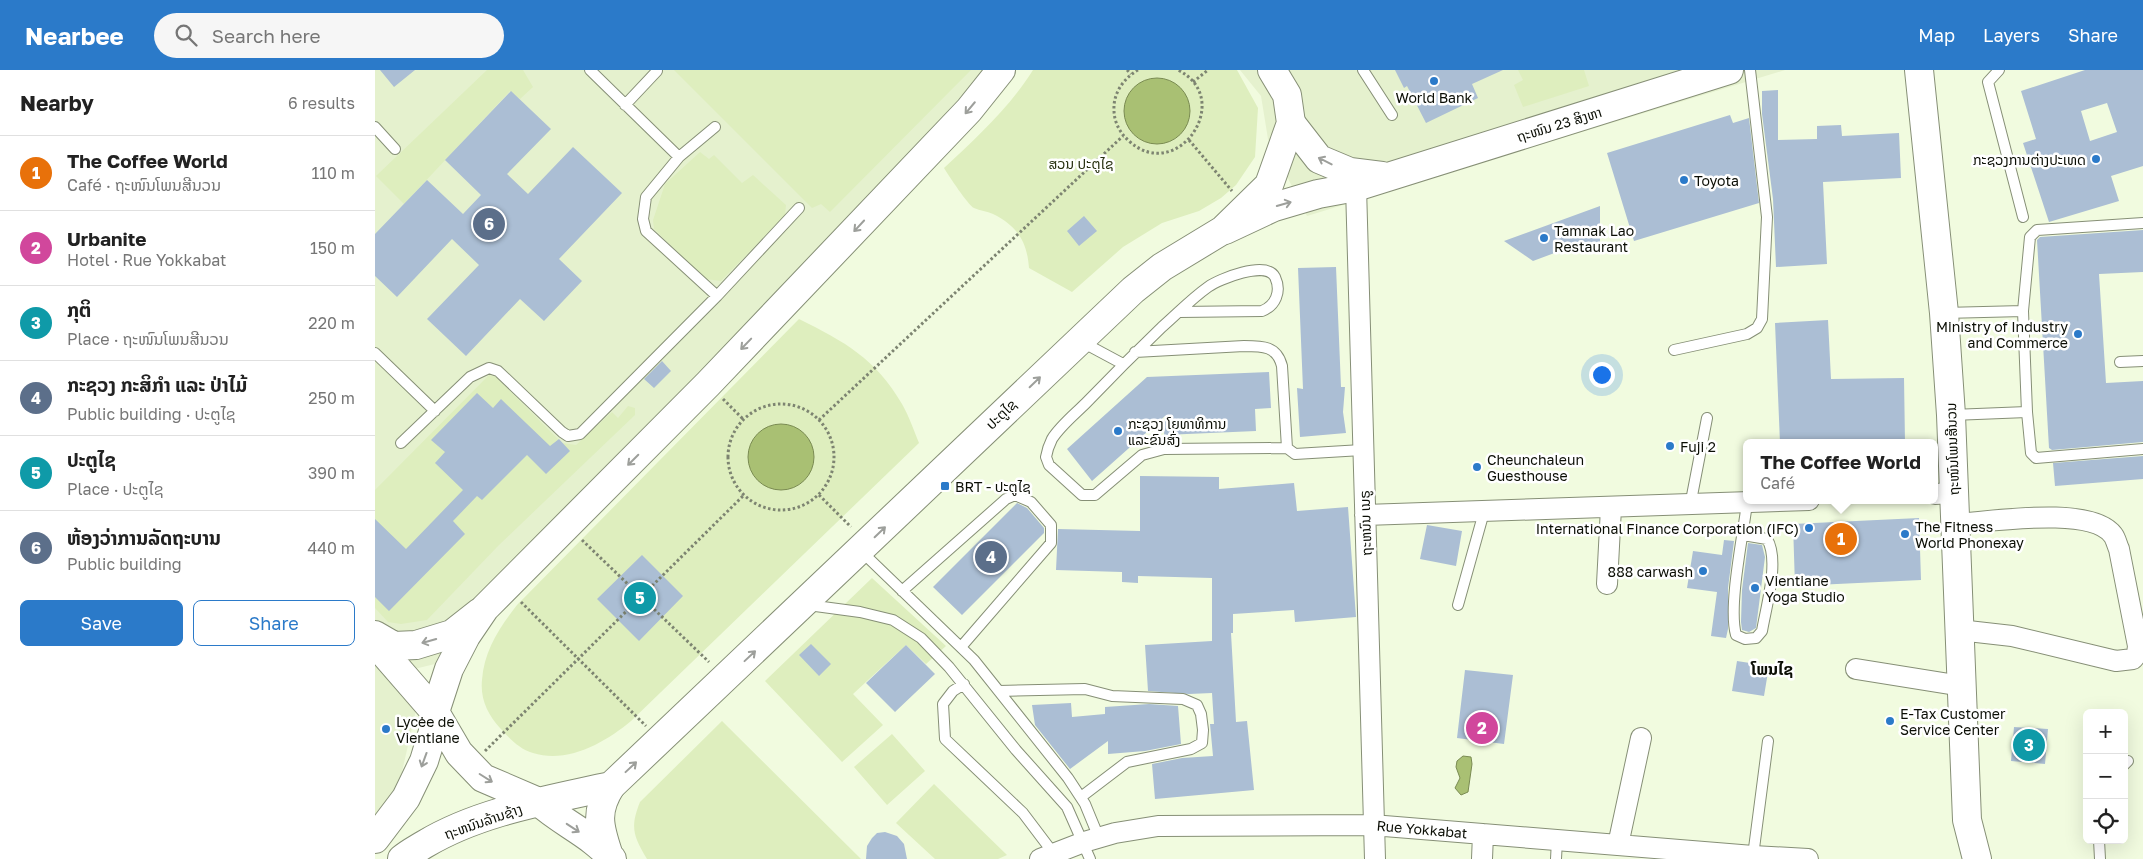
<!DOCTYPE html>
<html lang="en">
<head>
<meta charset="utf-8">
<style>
  body { margin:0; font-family:"Golos Text","Noto Sans Lao",sans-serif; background:#f6f6f6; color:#222 }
  .controls { position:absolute; right:15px; bottom:15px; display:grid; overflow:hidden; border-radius:8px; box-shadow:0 5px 20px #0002 }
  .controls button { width:45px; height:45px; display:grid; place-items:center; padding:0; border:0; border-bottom:1px solid #e0e0e0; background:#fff; color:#222; font:25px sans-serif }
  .you { position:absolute; left:1226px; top:304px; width:18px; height:18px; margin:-12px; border:4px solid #fff; border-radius:50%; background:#1a73e8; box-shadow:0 0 0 8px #1a73e833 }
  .badge { display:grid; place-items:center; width:32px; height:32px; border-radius:50%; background:#2b7ac9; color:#fff; font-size:16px; font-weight:700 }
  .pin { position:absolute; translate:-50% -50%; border:2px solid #fff; box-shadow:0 1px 5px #0006 }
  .popup { position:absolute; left:1368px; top:369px; width:195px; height:65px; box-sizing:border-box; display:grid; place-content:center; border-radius:8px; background:#fff; filter:drop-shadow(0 1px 4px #0005); font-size:16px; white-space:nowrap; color:#767676 }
  .popup b { font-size:19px; color:#222 }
  .popup::after { content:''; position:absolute; left:50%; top:100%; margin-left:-10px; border:10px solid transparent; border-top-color:#fff }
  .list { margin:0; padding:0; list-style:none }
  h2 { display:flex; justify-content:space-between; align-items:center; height:65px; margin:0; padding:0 20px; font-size:21px }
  h2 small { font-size:16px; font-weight:400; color:#767676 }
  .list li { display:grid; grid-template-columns:32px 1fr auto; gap:15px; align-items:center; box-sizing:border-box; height:75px; padding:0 20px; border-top:1px solid #e0e0e0 }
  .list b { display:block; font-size:19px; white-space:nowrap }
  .list p { margin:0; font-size:16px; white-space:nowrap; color:#767676 }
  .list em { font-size:16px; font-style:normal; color:#767676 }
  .actions { display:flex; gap:10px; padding:15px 20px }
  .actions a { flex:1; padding:11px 0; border:1px solid #2b7ac9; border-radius:8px; text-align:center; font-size:18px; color:#2b7ac9 }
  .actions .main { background:#2b7ac9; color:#fff }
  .icon { flex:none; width:28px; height:28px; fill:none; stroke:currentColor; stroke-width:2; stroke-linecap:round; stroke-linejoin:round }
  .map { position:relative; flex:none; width:1768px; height:789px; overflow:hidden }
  header { display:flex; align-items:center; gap:30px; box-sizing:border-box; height:70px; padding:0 25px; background:#2b7ac9; color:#fff }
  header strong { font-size:24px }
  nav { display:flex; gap:28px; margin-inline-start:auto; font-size:18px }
  .search { width:350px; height:45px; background:#f6f6f6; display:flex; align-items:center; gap:12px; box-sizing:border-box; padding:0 18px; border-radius:28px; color:#767676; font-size:19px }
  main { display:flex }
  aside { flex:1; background:#fff }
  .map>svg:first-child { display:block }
</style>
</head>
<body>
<header>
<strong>Nearbee</strong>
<div class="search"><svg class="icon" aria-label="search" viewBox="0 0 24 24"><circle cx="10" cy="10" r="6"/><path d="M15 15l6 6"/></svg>Search here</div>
<nav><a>Map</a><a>Layers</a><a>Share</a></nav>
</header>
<main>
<aside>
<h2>Nearby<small>6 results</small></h2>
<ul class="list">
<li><span class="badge" style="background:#e8710a">1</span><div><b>The Coffee World</b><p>Café · ຖະໜົນໂພນສີນວນ</p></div><em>110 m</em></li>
<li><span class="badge" style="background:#d1479c">2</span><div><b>Urbanite</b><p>Hotel · Rue Yokkabat</p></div><em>150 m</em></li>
<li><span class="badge" style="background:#0f9aa8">3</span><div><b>ກຸຕິ</b><p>Place · ຖະໜົນໂພນສີນວນ</p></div><em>220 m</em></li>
<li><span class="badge" style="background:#5c6f8a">4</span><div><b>ກະຊວງ ກະສິກຳ ແລະ ປ່າໄມ້</b><p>Public building · ປະຕູໄຊ</p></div><em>250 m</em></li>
<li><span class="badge" style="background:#0f9aa8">5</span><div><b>ປະຕູໄຊ</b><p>Place · ປະຕູໄຊ</p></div><em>390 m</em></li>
<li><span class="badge" style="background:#5c6f8a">6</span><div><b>ຫ້ອງວ່າການລັດຖະບານ</b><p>Public building</p></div><em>440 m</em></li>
</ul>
<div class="actions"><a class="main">Save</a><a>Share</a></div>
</aside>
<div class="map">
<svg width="1768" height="789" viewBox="0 0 1768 789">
  <rect width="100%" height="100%" fill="#f1fbdf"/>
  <path fill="#e5f1ce" d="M0 0H610L68 592 15 605 0 590Z
    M865 0H1410L932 146 893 69 886 26Z
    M0 594 42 636 21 728 0 748Z"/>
  <path fill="#deeebe" d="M112 0H148L158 17 145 29 135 21 29 134 1 106Z
    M299 0H596L455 142 446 134 437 138Z
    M658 0H862L883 38 880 87 861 115 846 128 824 141 787 153 748 177 697 222 654 198C652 171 642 156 618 144 612 141 605 141 599 138 593 135 574 106 569 98 601 68 634 38 658 0Z
    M1143 0H1209L1214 16 1148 37 1139 15 1148 10Z
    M325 82 334 89 339 85 367 113 378 105 411 135 410 145 346 211 330 209 279 159 278 150 290 114Z
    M424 249C470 272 500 288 527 334 534 346 539 361 544 373L256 651C231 672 193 694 158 683 144 679 135 669 125 658 113 645 105 629 107 610 109 581 124 558 142 535Z
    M114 305 121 307 187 373 201 375 237 342 243 348 253 336 260 338V345L124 475 52 550 26 554 13 552 0 538V420Z
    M497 508 571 576 551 594 531 575 478 624 508 655 467 692 390 611Z
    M347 651 486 789H272C258 766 255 757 265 732Z
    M517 664 550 701 512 735 479 697Z
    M559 714 632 785 623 789H560L521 753Z"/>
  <path fill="#a9c073" stroke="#7a8b52" d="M749 41a33 33 0 1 1 66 0a33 33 0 1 1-66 0Z
    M373 387a33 33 0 1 1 66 0a33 33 0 1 1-66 0Z
    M1088 686 1096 687 1097 694 1093 722 1086 725 1080 718 1085 708 1081 697 1082 691Z"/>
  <path fill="#abbed4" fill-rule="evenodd" d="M5 0H40L19 17Z
    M1020 0H1128L1097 14 1103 28 1051 53 1032 16 1029 18Z
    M1710 0H1768V96L1736 106 1744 131 1674 152 1648 73 1661 69 1646 21ZM1732 33 1742 62 1715 71 1706 41Z
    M1403 20V70L1442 69V56L1466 55 1467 66 1524 63 1526 108 1448 112 1452 194 1401 197 1398 129 1387 44V21Z
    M136 21 176 59 132 104 153 124 198 77 247 123 184 189 207 211 169 251 145 229 91 286 52 249 104 195 77 169 22 227 0 206V164L52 110 88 144 106 125 70 90Z
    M1355 45 1358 53 1374 48 1384 133 1259 171 1232 83Z
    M1225 136V175L1216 180 1209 172 1158 191 1129 171Z
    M709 146 722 161 704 176 692 161Z
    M1768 160V202L1724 204 1731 313 1768 311V372L1677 380 1674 378 1662 170 1665 167Z
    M961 197 966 317H970L968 342 971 363 925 367 922 318 928 319 923 198Z
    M1453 250 1456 309 1529 308 1530 373H1405L1400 253Z
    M287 291 296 301 279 318 269 309Z
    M894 302 896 338 880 339 881 361 789 365 790 346 717 411 692 379 772 307Z
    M102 323 118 338 126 329 175 376 184 369 195 381 171 404 152 385 107 430 102 426 78 451 90 464 14 541 0 527V449L31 479 88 420 60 393 70 382 56 370Z
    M1768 386V409L1680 416 1678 393Z
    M765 406 844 407V419L919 413 922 441 973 437 981 547 920 552 919 540 858 544V563H856L861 652 872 651 879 720 780 729 777 694 807 688 838 686 835 654H839L837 623 814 624 773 621 770 575 837 571V508L763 506V513L747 512V502L681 500 683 459 765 461Z
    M642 433 652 438 669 458V463L587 545 558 517Z
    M1544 448 1546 510 1420 516 1418 454Z
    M1052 455 1087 461 1081 496 1045 489Z
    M1349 470 1359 471 1353 518V559L1351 568 1336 566 1342 522 1312 518 1318 481 1347 485Z
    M1373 473 1387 475 1390 487 1381 558 1374 562 1367 560 1366 552 1367 520Z
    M267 485 308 526 264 571 222 529Z
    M436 574 456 594 444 606 424 585Z
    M531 575 560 604 520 642 491 613Z
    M1362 591 1394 596 1389 626 1357 621Z
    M1090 600 1138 605 1129 674 1082 668Z
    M696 633 697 647 730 644V637L774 634 803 636 806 674 770 681 733 684V671L695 699 660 655 657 635Z
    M1639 657 1673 659 1670 694 1636 691Z
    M510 762 522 766 529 774 532 789H491L492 776 497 768 502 763Z"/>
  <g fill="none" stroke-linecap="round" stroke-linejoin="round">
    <defs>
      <path id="lane" d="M215 0 304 87
        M988 0 1017 45
        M1624 0 1613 12 1648 147
        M250 35 282 1
        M0 57 20 79
        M340 57 304 87 271 127 268 149 271 161 342 226 424 138
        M804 242 887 241C900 236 907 222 900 207 891 190 844 209 833 217 816 229 802 244 787 257 761 282 736 307 711 333 700 344 685 356 677 369 674 375 672 381 671 387L674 395 707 425H720L767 385 789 379 912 378
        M1569 243 1648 241
        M707 272 748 294
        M1299 280 1372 264 1382 258 1387 249 1392 147 1375 0
        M760 282 869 276C888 276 902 276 907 296L912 378 920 384 987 380
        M0 283 60 341
        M1745 292 1768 291
        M1652 342 1648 241 1655 167 1662 160 1768 153
        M1577 345 1652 342 1656 383 1661 388 1768 379
        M26 373 95 307 114 298 123 301 187 362 193 366 205 364 342 226
        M1315 436 1332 348
        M1368 465 1392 469C1405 490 1391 537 1387 561L1381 568 1370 569 1361 565C1353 536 1368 466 1372 433
        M486 481 599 590 693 708 710 734 724 768
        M527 521 631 429 640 425 656 432 676 455V473L586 577
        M433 535 485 542 518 550 546 568 574 597 641 680 692 737 715 789
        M1083 535 1109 442
        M589 614 578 621 568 634 570 669 648 743 679 784
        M624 621 710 619 737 626 808 629 822 635 826 644 828 660 827 673 816 679 752 692 706 727
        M1749 695 1753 691
        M1724 770 1725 789
        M1378 786 1393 671
        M1181 789 1182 770"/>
      <path id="street" d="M981 117 1000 789
        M1560 424 1578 423
        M990 445 1434 430
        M1580 454C1615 452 1716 435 1738 465 1741 469 1742 475 1744 479L1763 576 1762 584 1758 589 1741 591 1637 566 1584 560
        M1232 514 1236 438
        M1481 599 1587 616
        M1243 775 1266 668
        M665 789 709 772 740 763 783 756 997 755 1378 786 1433 789
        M1107 789 1108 764"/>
      <path id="secondary" d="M1544 0 1569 243 1576 345 1592 750 1602 789
        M916 53 944 89 975 102 1007 106
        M850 160 899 137 943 124 981 117 1354 0
        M0 565 19 576 41 575 77 564 105 542
        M0 573 60 642
        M164 732C187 753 218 765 237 789
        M233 783C224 756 220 741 236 716"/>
      <path id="highway" d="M60 642 84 683 108 708 164 732
        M0 769 31 728 49 691 59 658 60 642 74 599 91 566 110 538 333 314 594 40 626 0
        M27 789C34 783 42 779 50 774 105 741 174 730 236 716L758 220 787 197 848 160 894 115 916 53 912 25 897 0"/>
    </defs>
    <use href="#lane" stroke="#868f76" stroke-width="12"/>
    <use href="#street" stroke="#868f76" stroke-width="22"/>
    <use href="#secondary" stroke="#868f76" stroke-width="30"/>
    <use href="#highway" stroke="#868f76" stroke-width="30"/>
    <path stroke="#7d8471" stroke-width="3" stroke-dasharray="2.5 2.5" stroke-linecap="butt" d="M752 0 756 4
      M763 0C749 8 738 23 739 40 739 52 745 63 754 71 802 115 861 29 803 0
      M818 12 833 0
      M814 70 857 121
      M348 329 369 350
      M353 387a53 53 0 1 1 106 0a53 53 0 1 1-106 0Z
      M444 350 748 66
      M444 425 476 457
      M207 470 334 592
      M146 532 271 656
      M110 681 369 425"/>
    <use href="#lane" stroke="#fff" stroke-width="10"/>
    <use href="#street" stroke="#fff" stroke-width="20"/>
    <use href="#secondary" stroke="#fff" stroke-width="28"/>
    <use href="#highway" stroke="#fff" stroke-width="28"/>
  </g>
  <defs><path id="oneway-shaft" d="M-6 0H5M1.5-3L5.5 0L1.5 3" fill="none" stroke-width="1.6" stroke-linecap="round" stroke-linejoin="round" transform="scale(1.25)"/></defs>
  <g stroke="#9d9f9b">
    <use href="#oneway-shaft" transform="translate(595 38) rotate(130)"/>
    <use href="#oneway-shaft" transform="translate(950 91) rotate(-153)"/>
    <use href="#oneway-shaft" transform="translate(909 134) rotate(-16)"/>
    <use href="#oneway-shaft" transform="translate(484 156) rotate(133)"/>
    <use href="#oneway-shaft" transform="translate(371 274) rotate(134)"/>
    <use href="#oneway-shaft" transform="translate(660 312) rotate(-44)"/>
    <use href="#oneway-shaft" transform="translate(258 390) rotate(135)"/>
    <use href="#oneway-shaft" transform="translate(505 462) rotate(-44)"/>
    <use href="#oneway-shaft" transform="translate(54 571) rotate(164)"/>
    <use href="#oneway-shaft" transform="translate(375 586) rotate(-43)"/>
    <use href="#oneway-shaft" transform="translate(49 690) rotate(110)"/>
    <use href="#oneway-shaft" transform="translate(256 697) rotate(-43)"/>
    <use href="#oneway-shaft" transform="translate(111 708) rotate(32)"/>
    <use href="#oneway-shaft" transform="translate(198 758) rotate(33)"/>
  </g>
  <g fill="#2b7ac9" stroke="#fff" stroke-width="2">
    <circle cx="1059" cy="11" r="5"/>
    <circle cx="1721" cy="89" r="5"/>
    <circle cx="1309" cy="110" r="5"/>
    <circle cx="1169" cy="168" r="5"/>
    <circle cx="1703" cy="264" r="5"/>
    <circle cx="743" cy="361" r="5"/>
    <circle cx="1295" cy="376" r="5"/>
    <circle cx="1102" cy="397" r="5"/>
    <rect x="565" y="411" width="10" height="10" rx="2.5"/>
    <circle cx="1434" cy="458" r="5"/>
    <circle cx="1530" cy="464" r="5"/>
    <circle cx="1328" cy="501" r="5"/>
    <circle cx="1380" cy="518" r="5"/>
    <circle cx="1515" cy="651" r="5"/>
    <circle cx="11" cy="659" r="5"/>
  </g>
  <g text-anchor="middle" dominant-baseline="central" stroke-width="5" stroke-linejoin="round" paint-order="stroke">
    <g font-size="14" fill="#0b0e05" stroke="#fff" text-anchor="start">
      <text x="1059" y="27" text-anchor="middle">World Bank</text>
      <text x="1711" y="89" text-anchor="end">ກະຊວງການຕ່າງປະເທດ</text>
      <text x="1319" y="110">Toyota</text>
      <text x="1179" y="160">Tamnak Lao<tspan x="1179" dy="16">Restaurant</tspan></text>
      <text x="1693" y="256" text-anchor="end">Ministry of Industry<tspan x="1693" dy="16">and Commerce</tspan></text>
      <text x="753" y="353">ກະຊວງ ໂຍທາທິການ<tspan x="753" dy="16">ແລະຂົນສົ່ງ</tspan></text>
      <text x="1305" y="376">Fuji 2</text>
      <text x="1112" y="389">Cheunchaleun<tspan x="1112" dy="16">Guesthouse</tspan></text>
      <text x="580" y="416">BRT - ປະຕູໄຊ</text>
      <text x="1540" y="456">The Fitness<tspan x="1540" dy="16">World Phonexay</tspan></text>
      <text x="1424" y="458" text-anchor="end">International Finance Corporation (IFC)</text>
      <text x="1318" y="501" text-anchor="end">888 carwash</text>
      <text x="1390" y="510">Vientiane<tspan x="1390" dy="16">Yoga Studio</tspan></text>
      <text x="1525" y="643">E-Tax Customer<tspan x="1525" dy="16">Service Center</tspan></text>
      <text x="21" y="651">Lycėe de<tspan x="21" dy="16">Vientiane</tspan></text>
    </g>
    <g font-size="14" fill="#0b0e05" stroke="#fff">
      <text transform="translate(1184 54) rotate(-17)">ຖະໜົນ 23 ສິງຫາ</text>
      <text transform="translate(626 344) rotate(-44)">ປະຕູໄຊ</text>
      <text transform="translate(1577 379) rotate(-92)">ຖະໜົນໂພນສີນວນ</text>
      <text transform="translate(990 453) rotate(-92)">ຖະຫນົນ ເນຣູ</text>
      <text transform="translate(108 751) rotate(-19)">ຖະຫນົນລ້ານຊ້າງ</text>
      <text transform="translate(1047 759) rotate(5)">Rue Yokkabat</text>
    </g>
    <g font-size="14" fill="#27300f" stroke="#fff">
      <text x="706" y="93">ສວນ ປະຕູໄຊ</text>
    </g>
    <g font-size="16" font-weight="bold" fill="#0b0e05" stroke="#fff">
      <text x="1397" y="599">ໂພນໄຊ</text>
    </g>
  </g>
</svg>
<div class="controls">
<button>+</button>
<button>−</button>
<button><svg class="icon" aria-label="locate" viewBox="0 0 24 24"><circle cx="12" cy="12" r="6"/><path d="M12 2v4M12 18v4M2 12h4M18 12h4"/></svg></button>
</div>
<div class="you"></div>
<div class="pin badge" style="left:1466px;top:469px;background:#e8710a">1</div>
<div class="popup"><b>The Coffee World</b>Café</div>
<div class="pin badge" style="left:1107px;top:658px;background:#d1479c">2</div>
<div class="pin badge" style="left:1654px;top:675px;background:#0f9aa8">3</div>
<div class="pin badge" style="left:616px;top:487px;background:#5c6f8a">4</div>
<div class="pin badge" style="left:265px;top:528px;background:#0f9aa8">5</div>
<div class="pin badge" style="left:114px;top:154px;background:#5c6f8a">6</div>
</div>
</main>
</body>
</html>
